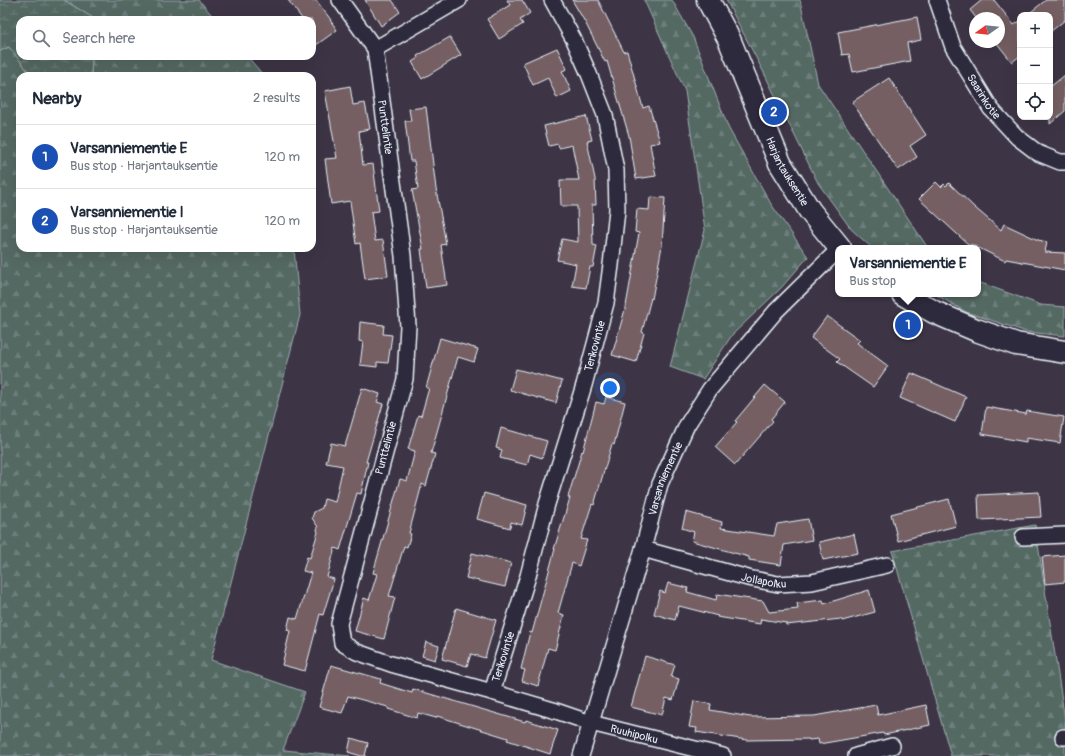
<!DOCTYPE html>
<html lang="en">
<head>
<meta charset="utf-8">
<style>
  body { margin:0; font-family:Pangolin,sans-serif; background:#f2f2f3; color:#1f2937 }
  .controls { position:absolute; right:12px; top:12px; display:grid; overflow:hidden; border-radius:8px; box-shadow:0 4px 16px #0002 }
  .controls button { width:36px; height:36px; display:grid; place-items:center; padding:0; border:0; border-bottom:1px solid #e0e1e3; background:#fff; color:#1f2937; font:20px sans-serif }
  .compass { position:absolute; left:969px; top:12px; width:36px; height:36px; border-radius:50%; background:#fff; box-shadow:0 4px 16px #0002; rotate:255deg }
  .you { position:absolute; left:610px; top:388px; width:14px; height:14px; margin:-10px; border:3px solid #fff; border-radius:50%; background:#1a73e8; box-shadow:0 0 0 6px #1a73e833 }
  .badge { display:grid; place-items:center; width:26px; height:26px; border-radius:50%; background:#2563eb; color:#fff; font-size:13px; font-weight:700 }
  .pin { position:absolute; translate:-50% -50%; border:2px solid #fff; box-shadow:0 1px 4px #0006 }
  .popup { position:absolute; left:835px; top:245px; width:146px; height:52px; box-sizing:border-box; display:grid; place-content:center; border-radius:8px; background:#fff; filter:drop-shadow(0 1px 3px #0005); font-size:13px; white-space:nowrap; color:#747a83 }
  .popup b { font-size:15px; color:#1f2937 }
  .popup::after { content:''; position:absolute; left:50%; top:100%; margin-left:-8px; border:8px solid transparent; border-top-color:#fff }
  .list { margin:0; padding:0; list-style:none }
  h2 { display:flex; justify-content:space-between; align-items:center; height:52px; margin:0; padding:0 16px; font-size:17px }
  h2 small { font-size:13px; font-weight:400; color:#747a83 }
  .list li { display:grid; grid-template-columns:26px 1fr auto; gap:12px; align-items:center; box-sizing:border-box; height:64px; padding:0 16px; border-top:1px solid #e0e1e3 }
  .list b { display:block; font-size:15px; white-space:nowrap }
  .list p { margin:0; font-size:13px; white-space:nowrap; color:#747a83 }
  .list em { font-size:13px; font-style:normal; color:#747a83 }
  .icon { flex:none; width:22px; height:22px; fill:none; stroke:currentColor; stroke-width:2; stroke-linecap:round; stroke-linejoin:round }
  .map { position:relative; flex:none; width:1065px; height:756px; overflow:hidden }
  .search { position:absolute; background:#fff; box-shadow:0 4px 16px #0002; left:16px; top:16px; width:300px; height:44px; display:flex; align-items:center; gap:10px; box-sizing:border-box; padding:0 14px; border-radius:12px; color:#747a83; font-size:15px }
  .panel { position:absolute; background:#fff; box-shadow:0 4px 16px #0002; left:16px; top:72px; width:300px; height:180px; border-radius:12px }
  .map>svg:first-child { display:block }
</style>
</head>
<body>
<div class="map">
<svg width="1065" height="756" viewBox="0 0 1065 756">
  <defs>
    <pattern id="forest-firs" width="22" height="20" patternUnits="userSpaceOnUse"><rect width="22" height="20" fill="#546964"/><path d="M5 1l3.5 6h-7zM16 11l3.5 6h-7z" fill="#6d7f7b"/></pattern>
    <pattern id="wetland-marsh" width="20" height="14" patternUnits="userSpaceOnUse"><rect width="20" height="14" fill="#546964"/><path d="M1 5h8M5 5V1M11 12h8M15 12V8" fill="none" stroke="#6d7f7b"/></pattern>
  </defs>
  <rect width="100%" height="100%" fill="#3d3545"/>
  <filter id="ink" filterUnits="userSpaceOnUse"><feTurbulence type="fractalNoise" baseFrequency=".025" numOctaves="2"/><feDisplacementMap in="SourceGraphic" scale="8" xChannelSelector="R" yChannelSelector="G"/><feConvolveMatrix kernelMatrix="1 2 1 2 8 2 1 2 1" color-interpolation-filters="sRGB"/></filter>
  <g filter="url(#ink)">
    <path fill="url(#forest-firs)" stroke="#9eadae" d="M64 0H199L216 20H93V18Z
      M644 0H672L693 37 729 129 771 204 808 257 781 288 732 335 703 379 670 367 705 230 685 91Z
      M726 0H800L818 84 928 248H872L851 229 818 183 764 73Z
      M9 47 32 76H20V248H294L300 315 211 660 305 692 283 750 350 756H0V51Z
      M92 56H247L264 76H91Z
      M978 282 1041 305 1065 307V336L1027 332 966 312 935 294H978Z
      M1035 525 1065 720V756H951L892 551Z"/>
    <path fill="url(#wetland-marsh)" stroke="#9eadae" d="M0 0H64L93 18V20H20V56H92L91 76H32L9 47 0 51Z"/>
    <path fill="#755f64" stroke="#e8f1f8" d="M288 0H316L331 20H330L337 30 312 48V20H303Z
      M365 0H392L400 12 381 26Z
      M507 0H522L530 13 520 20 523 24 499 39 487 19 510 5Z
      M572 0H598L624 52 627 51 643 108 649 106 660 142 650 144 656 176 636 179 629 136 607 61 605 62 585 22Z
      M982 0H994L1014 25 1020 21V56L1012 62 996 42H999V18H976L970 10Z
      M1046 0H1065V20L1050 32V15H1027Z
      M917 17 921 40 907 43 910 61 853 72 849 54 842 55 838 32Z
      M450 37 461 55 422 79 412 62 418 58 417 56Z
      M557 48 567 69 562 71 571 91 557 98 548 78 533 85 523 63Z
      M1065 75V111L1050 124V87Z
      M889 78 926 135 910 146 917 157 898 170 852 102Z
      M350 86 353 105 365 103 370 129 359 131 363 165 373 164 379 211 371 212 375 241 383 240 388 276 365 279 360 243 356 244 350 201 331 204 325 159 337 158 325 91Z
      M426 107 436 189 446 244 441 245 447 285 426 288 421 249H423L412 190 418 189 414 161H410L405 121H411L409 109Z
      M586 116 592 140 587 141 595 179 596 205H592L593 245 597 246 593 267H590L586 288 572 286 576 264 557 260 562 239 578 242 577 206H561L560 180H579L572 145 559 148 558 144 549 146 544 126Z
      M936 182 941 187 944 184 946 186 949 183 974 207 1001 230 1004 224 1038 240 1047 242 1045 252 1065 253V270L1006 259 1005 261 971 244 970 246 919 199Z
      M650 197 665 198 662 246 652 299 651 298 642 332 644 333 636 362 612 355 626 306 639 233 635 232 637 209 649 210Z
      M827 316 860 340 857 343 888 366 873 387 837 362 840 359 811 338Z
      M360 322 384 325 383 334 392 335 388 363 377 362V367L360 365 363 342 359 341Z
      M440 338 478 349 474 362 458 357 431 453 435 454 426 486 422 484 409 533 411 534 407 547 404 546 389 596 395 597 384 639 355 631 364 598 369 600 377 574 373 573 400 479 407 481 415 451 408 449 418 415 421 416 429 388H426Z
      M516 369 562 381 556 403 510 390Z
      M911 373 966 397 955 422 900 398Z
      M765 385 785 402 771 419 773 421 735 465 715 447 737 422 735 421Z
      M362 388 380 394 377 402 383 404 366 462H368L361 494 357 493 340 550 335 548 327 577 334 579 323 615 320 614 305 671 282 665 290 631 287 630 290 617 297 619 311 573 303 571 307 557 310 558 318 532 317 530 318 527 312 518 314 512 322 508 324 499 335 502 343 466 326 463 331 443 345 446Z
      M606 397 625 402 614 445 612 444 594 505 592 504 581 539 587 540 579 566 572 563 558 613 564 615 555 650 548 648 538 686 522 681 525 670 521 669 530 632 532 633 555 549H554L570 498 568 497 582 451 583 452 596 402 604 404Z
      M986 407 1026 414 1027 411 1064 417 1060 443 1026 438V442L982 434Z
      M501 428 547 441 542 458 530 454 527 465 500 458 502 450 496 448Z
      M1039 492 1041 517 979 520 978 495Z
      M484 493 527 505 522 525 511 522 510 528 477 519Z
      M949 499 956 526 898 541 891 514Z
      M686 512 722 522 721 528 774 536 777 524 808 519 812 540 784 545 781 565 749 560V557L692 541 694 532 682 528Z
      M854 534 858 553 823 560 819 542Z
      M472 553 511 563 505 587 466 578Z
      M1065 555V582L1045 584 1042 557Z
      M668 583 688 588 687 592 716 600 717 594 763 601 769 612 798 609 797 603 823 600 824 604 869 590 875 612 842 621 841 619 786 625V623L761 619 760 624 717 617 718 616 679 606 675 620 654 614 660 591 665 593Z
      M456 608 496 620 485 658 471 654 467 666 442 659Z
      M426 642 439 646 435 660 422 656Z
      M645 656 675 665 671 677 679 679 673 700 666 698 662 715 631 707Z
      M331 665 381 679 380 683 412 693 413 689 525 722 526 720 558 730 550 754 507 740 508 738 437 716 436 718 418 713 417 718 388 709V707L348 696 342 713 319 707Z
      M694 701 711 704 710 710 750 717 814 716 876 705 878 715 926 705 930 725 884 735 883 733 819 744 818 739 809 740V739L747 740 696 732 697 728 689 727Z
      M351 738 368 743 365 756H361L348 752Z"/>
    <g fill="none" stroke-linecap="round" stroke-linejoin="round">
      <defs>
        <g id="street">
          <path id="s1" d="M340 0 375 49 403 256 408 326 405 379 339 624 342 643 357 652 391 664 492 692 556 711 591 723 723 756"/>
          <path id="s2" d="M937 0 953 47 991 109 1017 137 1038 153 1060 162H1065"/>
          <path d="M375 49 459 0"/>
          <path d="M1023 537 1065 535"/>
          <path id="s3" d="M643 549 748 578 778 584 812 582 887 565"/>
          <path id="s4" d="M492 692 528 576 547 504 584 385 606 303 611 265 617 210 616 170 605 115 589 74 574 40 552 0"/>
          <path d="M1063 737H1065"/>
          <path id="s5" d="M581 756 643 549 660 484 687 425 710 389 776 311 838 250"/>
          <path d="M856 756 892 746"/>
        </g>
        <g id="secondary">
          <path id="s6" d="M708 0 729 39 780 163 810 211 840 248"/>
          <path d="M903 294 934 312 976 330 1016 344 1065 352"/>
        </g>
      </defs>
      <use href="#street" stroke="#e8f1f8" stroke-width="18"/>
      <use href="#secondary" stroke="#e8f1f8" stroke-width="25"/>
      <use href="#street" stroke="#2f2a3d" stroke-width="15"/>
      <use href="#secondary" stroke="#2f2a3d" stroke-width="22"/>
    </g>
  </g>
  <g text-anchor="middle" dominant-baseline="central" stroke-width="3" stroke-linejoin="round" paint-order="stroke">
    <g font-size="11" fill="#e8f1f8" stroke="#2f2a3d">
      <text stroke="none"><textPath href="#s2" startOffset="108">Saarinkotie</textPath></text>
      <text stroke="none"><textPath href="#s1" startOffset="139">Punttelintie</textPath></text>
      <text stroke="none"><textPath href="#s6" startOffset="189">Harjantauksentie</textPath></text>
      <text stroke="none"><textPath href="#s4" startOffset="361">Terikovintie</textPath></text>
      <text transform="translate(386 448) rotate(-75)">Punttelintie</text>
      <text stroke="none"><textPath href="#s5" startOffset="290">Varsanniementie</textPath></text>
      <text stroke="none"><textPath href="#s3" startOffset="125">Jollapolku</textPath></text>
      <text stroke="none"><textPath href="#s4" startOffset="37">Terikovintie</textPath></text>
      <text stroke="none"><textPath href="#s1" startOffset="972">Ruuhipolku</textPath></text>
    </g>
  </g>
</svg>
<div class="controls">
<button>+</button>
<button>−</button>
<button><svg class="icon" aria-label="locate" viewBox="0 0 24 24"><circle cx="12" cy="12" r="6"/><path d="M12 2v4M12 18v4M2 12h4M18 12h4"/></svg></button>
</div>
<svg class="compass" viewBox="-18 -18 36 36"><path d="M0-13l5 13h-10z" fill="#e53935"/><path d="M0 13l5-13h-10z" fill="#747a83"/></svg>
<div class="you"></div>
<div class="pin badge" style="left:908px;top:325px;background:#1a4fb4">1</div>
<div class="popup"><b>Varsanniementie E</b>Bus stop</div>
<div class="pin badge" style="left:774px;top:112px;background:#1a4fb4">2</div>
<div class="search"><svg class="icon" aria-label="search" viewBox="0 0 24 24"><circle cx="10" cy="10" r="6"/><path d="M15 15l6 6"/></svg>Search here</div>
<section class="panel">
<h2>Nearby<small>2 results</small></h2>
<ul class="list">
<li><span class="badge" style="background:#1a4fb4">1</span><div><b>Varsanniementie E</b><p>Bus stop · Harjantauksentie</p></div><em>120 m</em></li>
<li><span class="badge" style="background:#1a4fb4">2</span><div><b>Varsanniementie I</b><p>Bus stop · Harjantauksentie</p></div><em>120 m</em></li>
</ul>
</section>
</div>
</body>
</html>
